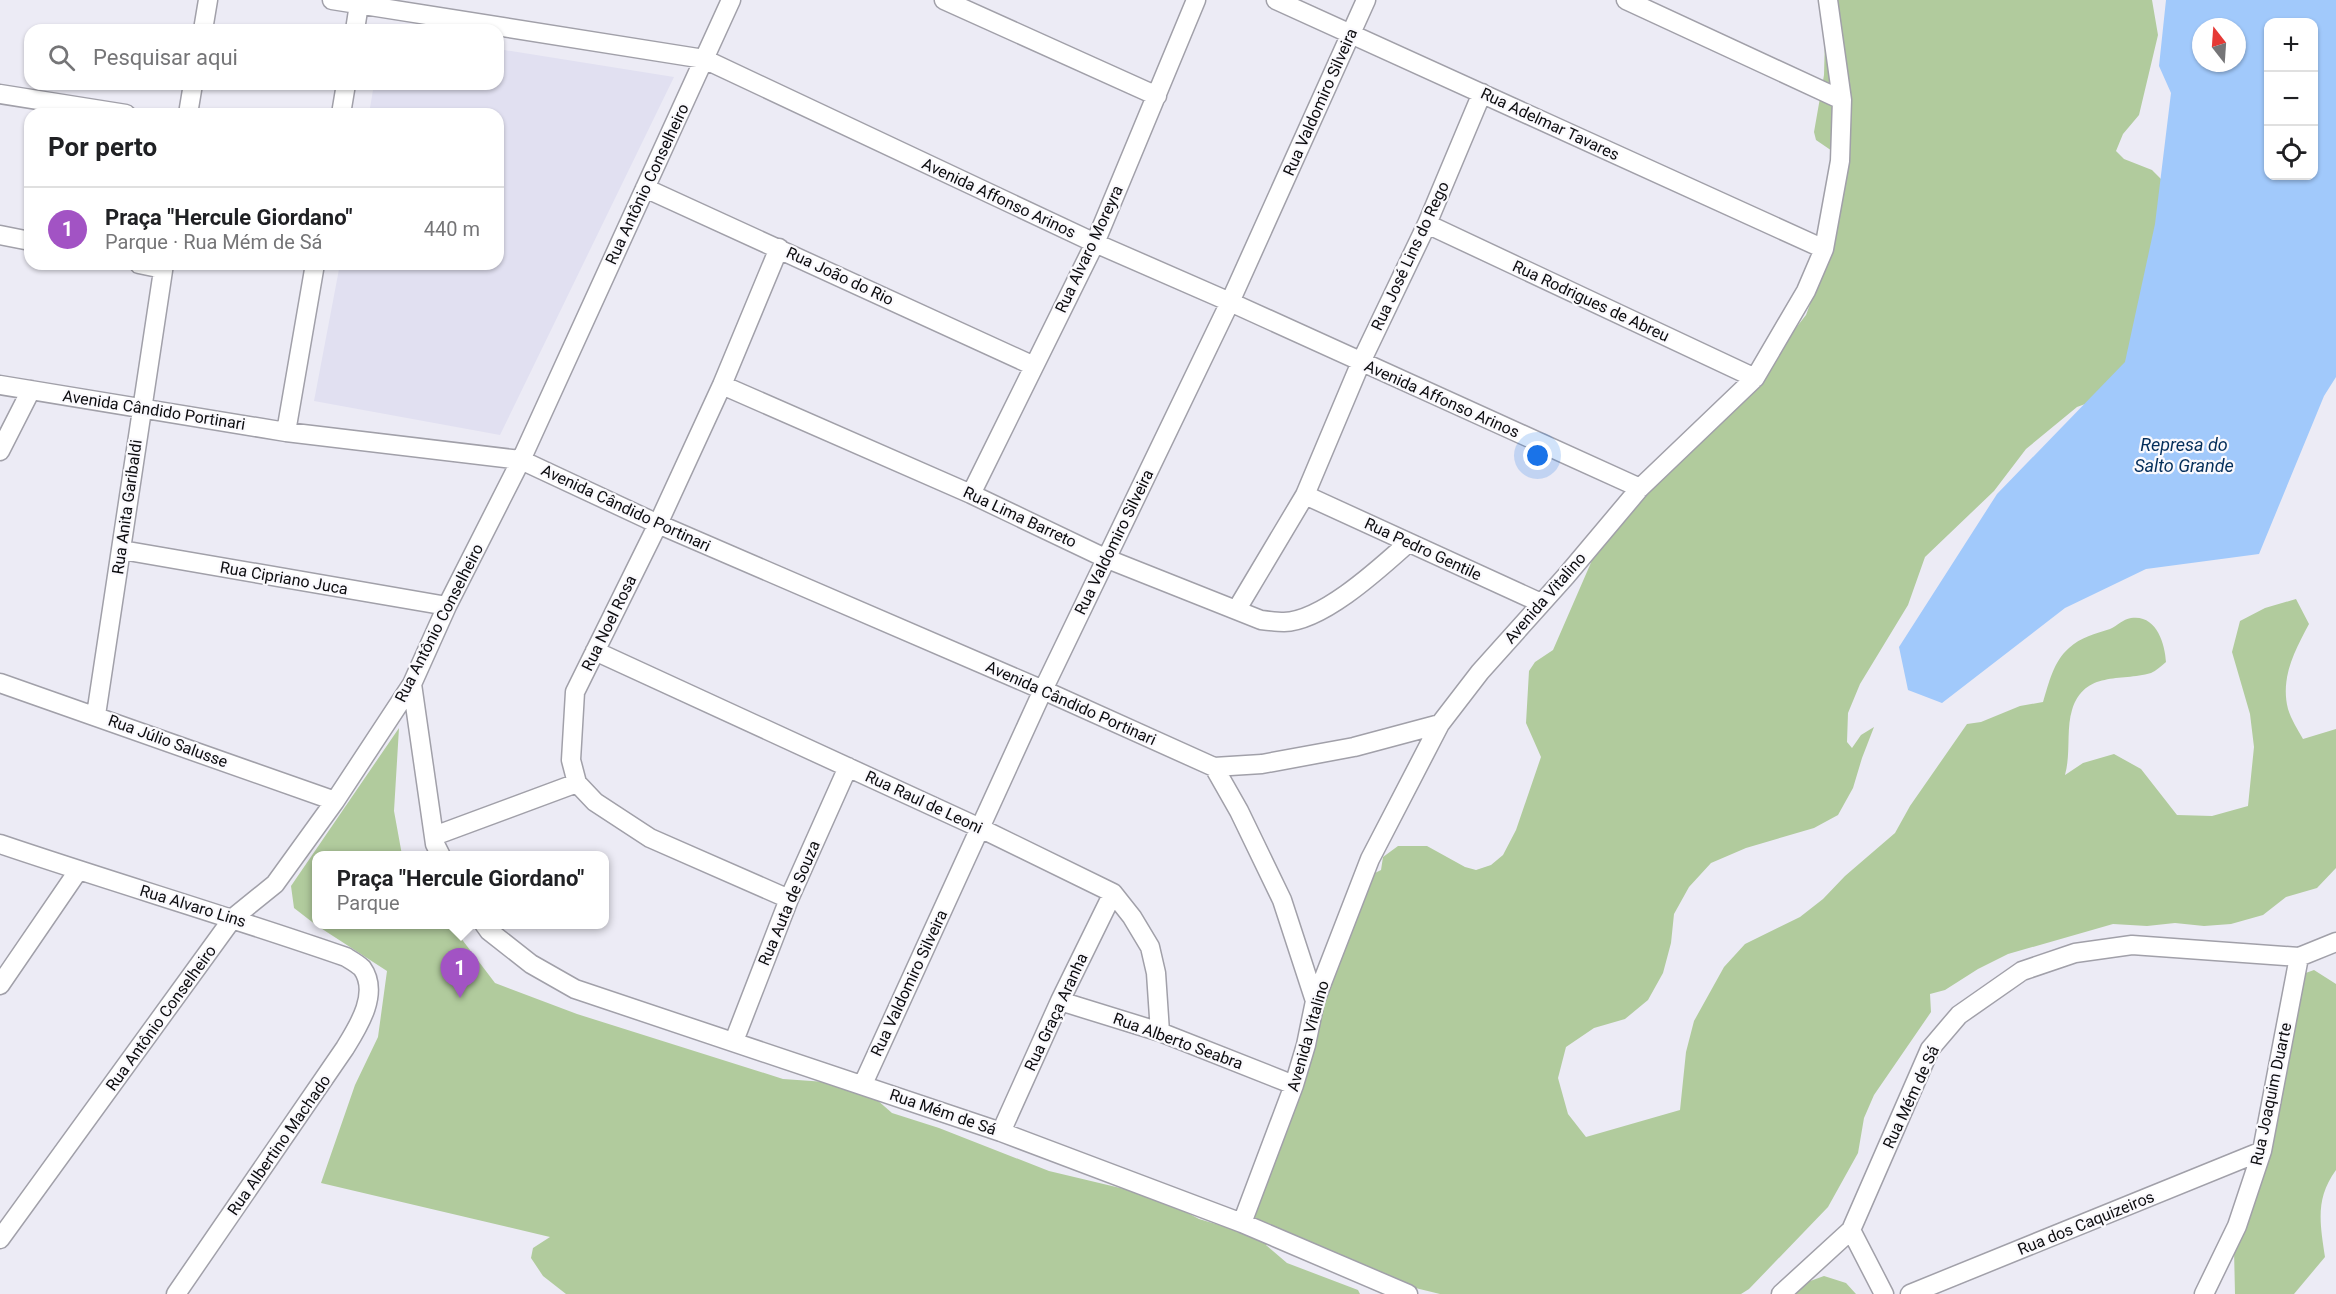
<!DOCTYPE html>
<html lang="pt">
<head>
<meta charset="utf-8">
<style>
  body { margin:0; font-family:Roboto,sans-serif; background:#f6f6f6; color:#202124 }
  .controls { position:absolute; right:18px; top:18px; display:grid; overflow:hidden; border-radius:12px; box-shadow:0 2px 4px #0004 }
  .controls button { width:54px; height:54px; display:grid; place-items:center; padding:0; border:0; border-bottom:2px solid #e0e0e0; background:#fff; color:#202124; font:30px sans-serif }
  .compass { position:absolute; left:2192px; top:18px; width:54px; height:54px; border-radius:50%; background:#fff; box-shadow:0 2px 4px #0004; rotate:343deg }
  .you { position:absolute; left:1538px; top:456px; width:21px; height:21px; margin:-15px; border:4px solid #fff; border-radius:50%; background:#1a73e8; box-shadow:0 0 0 9px #1a73e833 }
  .badge { display:grid; place-items:center; width:39px; height:39px; border-radius:50%; background:#a253c4; color:#fff; font-size:20px; font-weight:700 }
  .pin { position:absolute; translate:-50% -50px; filter:drop-shadow(0 2px 3px #0008) }
  .pin::after { content:''; position:absolute; top:32px; width:21px; height:18px; background:inherit; clip-path:polygon(0 0,100% 0,50% 100%) }
  .popup { position:absolute; left:312px; top:851px; width:297px; height:78px; box-sizing:border-box; display:grid; place-content:center; border-radius:12px; background:#fff; filter:drop-shadow(0 2px 4px #0005); font-size:20px; white-space:nowrap; color:#757577 }
  .popup b { font-size:22px; color:#202124 }
  .popup::after { content:''; position:absolute; left:50%; top:100%; margin-left:-12px; border:12px solid transparent; border-top-color:#fff }
  .list { margin:0; padding:0; list-style:none }
  h2 { display:flex; justify-content:space-between; align-items:center; height:78px; margin:0; padding:0 24px; font-size:26px }
  h2 small { font-size:20px; font-weight:400; color:#757577 }
  .list li { display:grid; grid-template-columns:39px 1fr auto; gap:18px; align-items:center; box-sizing:border-box; height:84px; padding:0 24px; border-top:2px solid #e0e0e0 }
  .list b { display:block; font-size:22px; white-space:nowrap }
  .list p { margin:0; font-size:20px; white-space:nowrap; color:#757577 }
  .list em { font-size:20px; font-style:normal; color:#757577 }
  .icon { flex:none; width:33px; height:33px; fill:none; stroke:currentColor; stroke-width:2; stroke-linecap:round; stroke-linejoin:round }
  .map { position:relative; flex:none; width:2336px; height:1294px; overflow:hidden }
  .search { position:absolute; background:#fff; box-shadow:0 2px 4px #0004; left:24px; top:24px; width:480px; height:66px; display:flex; align-items:center; gap:15px; box-sizing:border-box; padding:0 21px; border-radius:18px; color:#757577; font-size:22px }
  .panel { position:absolute; background:#fff; box-shadow:0 2px 4px #0004; left:24px; top:108px; width:480px; height:162px; border-radius:18px }
  .map>svg:first-child { display:block }
</style>
</head>
<body>
<div class="map">
<svg width="2336" height="1294" viewBox="0 0 2336 1294">
  <rect width="100%" height="100%" fill="#ecebf5"/>
  <path fill="#e1e0f1" d="M498 49 674 77 500 435 314 401 340 264H498V114H369L374 84H498Z"/>
  <path fill="#b1cb9d" d="M1826 0H2152L2158 35 2139 115 2123 134 2116 151 2124 159 2152 170 2163 181 2178 249 2115 393 2077 407 2026 449 1994 491 1925 557 1908 605 1860 684 1848 713 1847 742 1852 748 1861 735 1874 727 1862 758 1853 788 1838 815 1814 828 1746 848 1711 863 1689 887 1674 914 1671 943 1663 973 1648 1000 1625 1019 1594 1028 1566 1047 1558 1078 1568 1114 1586 1137 1680 1110 1686 1052 1694 1021 1724 967 1745 944 1800 917 1823 899 1845 876 1895 833 1910 806 1967 724 1981 722 2020 706 2043 702C2049 683 2053 662 2069 648 2081 637 2095 634 2110 629 2117 626 2123 619 2131 618 2156 614 2165 643 2166 662 2161 666 2156 671 2151 673 2120 682 2085 670 2072 710 2066 730 2071 753 2065 775L2083 763 2114 754 2141 769 2177 815 2212 816 2248 806 2254 747 2250 714 2232 652 2240 621 2265 608 2296 599 2309 624C2295 650 2280 678 2288 709 2291 719 2298 730 2303 739L2336 729V868L2317 888 2286 897 2263 915 2231 924 2204 926 2175 923 2147 926 2113 924 2008 954 1978 969 1945 990 1930 994 1931 1012 1874 1095 1864 1118 1858 1153 1828 1207 1749 1289 1741 1294H1440L1395 1283 1266 1237V1245L1287 1263 1358 1290 1360 1294H566L543 1276 531 1258 533 1248 550 1237 321 1183 355 1085 378 1037 387 971 316 925 294 908 291 886 399 728 394 811 402 855 316 856V924L451 925 495 983 577 1014 783 1079 826 1082 876 1099 892 1113 939 1128 1049 1171 1158 1197 1199 1219 1226 1227 1234 1225 1365 878 1381 870 1383 857 1398 846H1427L1465 867 1476 870 1491 865 1503 855 1516 830 1541 757 1526 723 1529 671 1535 662 1553 650 1603 535 1729 413 1806 315 1820 277 1835 153 1816 140 1814 132 1824 75Z
    M2314 970 2336 984V1170C2315 1199 2320 1223 2325 1257L2294 1294H2235L2234 1249 2300 975Z
    M1824 1276 1846 1283 1856 1294H1780L1791 1288Z"/>
  <path fill="#a1c9fb" fill-rule="evenodd" d="M2166 0H2336V377L2324 396 2259 554 2146 569 2065 608 1942 703 1908 690 1899 647 1997 494 2125 362 2155 224 2171 93 2159 66ZM2268 22H2314V176H2268ZM2201 27H2237V63H2201Z"/>
  <g fill="none" stroke-linecap="round" stroke-linejoin="round">
    <defs>
      <path id="minor" d="M332 0 704 59 1095 243 1230 302 1640 488
        M944 0 1157 96
        M1276 0 1824 249
        M1626 0 1842 100
        M203 30 208 0
        M355 30 359 4
        M0 94 126 114
        M188 114 193 84
        M341 114 346 84
        M645 188 1034 366
        M1427 224 1755 378
        M0 235 30 241
        M779 248 722 385 658 524 575 692 571 760 577 783 595 802 650 838 789 899
        M139 264 163 269
        M0 385 286 432 521 460 658 524 1043 690 1214 767 1262 764 1354 747 1440 724
        M722 385 971 494 1105 558 1261 620C1269 621 1277 622 1284 622 1323 621 1380 568 1408 543
        M286 432 315 264
        M0 451 31 390
        M971 494 1095 243 1196 0
        M1305 495 1541 603
        M122 550 447 606
        M1237 609 1305 495 1361 362 1427 224 1482 93
        M595 651 980 828 1113 893 1132 917 1150 947 1156 973 1160 1032
        M0 683 335 801
        M412 684 435 844 441 856
        M96 715 164 264
        M1214 767 1239 811 1282 900 1315 1001
        M434 836 577 783
        M0 844C115 883 231 917 346 957 351 960 358 964 362 968 380 993 358 1027 345 1048L176 1294
        M484 924 489 931 531 964 575 989 1001 1132 1242 1223 1408 1294
        M0 985 78 871
        M1060 1001 1160 1032 1294 1085
        M734 1041 789 899 848 767
        M863 1084 1043 690 1230 302 1366 0
        M1001 1132 1060 1001 1113 893
        M1242 1223 1294 1085 1306 1045 1315 1001 1370 859 1440 724 1480 672 1566 576 1640 488 1755 378 1806 291 1824 249 1840 161 1842 100 1828 0
        M1851 1230 1884 1294
        M0 1239 233 918 275 884 335 801 412 684 447 606 521 460 731 0
        M1781 1294 1851 1230 1930 1049 1959 1015 2022 971 2075 953 2132 945 2299 957 2336 942
        M1910 1294 2262 1151
        M2204 1294 2237 1226 2262 1151 2299 957"/>
    </defs>
    <use href="#minor" stroke="#a1a0a9" stroke-width="21"/>
    <use href="#minor" stroke="#fff" stroke-width="18"/>
  </g>
  <g text-anchor="middle" dominant-baseline="central" stroke-width="4.5" stroke-linejoin="round" paint-order="stroke">
    <g font-size="16" fill="#0c0c0f" stroke="#faf9fd">
      <text transform="translate(1320 102) rotate(-66)">Rua Valdomiro Silveira</text>
      <text transform="translate(1550 124) rotate(25)">Rua Adelmar Tavares</text>
      <text transform="translate(647 184) rotate(-65)">Rua Antônio Conselheiro</text>
      <text transform="translate(999 198) rotate(25)">Avenida Affonso Arinos</text>
      <text transform="translate(1089 249) rotate(-65)">Rua Alvaro Moreyra</text>
      <text transform="translate(1410 256) rotate(-65)">Rua José Lins do Rego</text>
      <text transform="translate(840 276) rotate(25)">Rua João do Rio</text>
      <text transform="translate(1591 301) rotate(25)">Rua Rodrigues de Abreu</text>
      <text transform="translate(1442 399) rotate(24)">Avenida Affonso Arinos</text>
      <text transform="translate(154 410) rotate(9)">Avenida Cândido Portinari</text>
      <text transform="translate(127 507) rotate(-82)">Rua Anita Garibaldi</text>
      <text transform="translate(626 508) rotate(25)">Avenida Cândido Portinari</text>
      <text transform="translate(1020 517) rotate(25)">Rua Lima Barreto</text>
      <text transform="translate(1114 542) rotate(-64)">Rua Valdomiro Silveira</text>
      <text transform="translate(1423 549) rotate(25)">Rua Pedro Gentile</text>
      <text transform="translate(284 578) rotate(10)">Rua Cipriano Juca</text>
      <text transform="translate(1545 598) rotate(-49)">Avenida Vitalino</text>
      <text transform="translate(439 623) rotate(-63)">Rua Antônio Conselheiro</text>
      <text transform="translate(609 623) rotate(-64)">Rua Noel Rosa</text>
      <text transform="translate(1071 703) rotate(24)">Avenida Cândido Portinari</text>
      <text transform="translate(168 741) rotate(20)">Rua Júlio Salusse</text>
      <text transform="translate(924 802) rotate(25)">Rua Raul de Leoni</text>
      <text transform="translate(789 903) rotate(-67)">Rua Auta de Souza</text>
      <text transform="translate(193 906) rotate(17)">Rua Alvaro Lins</text>
      <text transform="translate(909 983) rotate(-65)">Rua Valdomiro Silveira</text>
      <text transform="translate(1056 1012) rotate(-65)">Rua Graça Aranha</text>
      <text transform="translate(161 1018) rotate(-54)">Rua Antônio Conselheiro</text>
      <text transform="translate(1308 1036) rotate(-74)">Avenida Vitalino</text>
      <text transform="translate(1178 1041) rotate(20)">Rua Alberto Seabra</text>
      <text transform="translate(2271 1094) rotate(-78)">Rua Joaquim Duarte</text>
      <text transform="translate(1911 1097) rotate(-65)">Rua Mém de Sá</text>
      <text transform="translate(943 1112) rotate(19)">Rua Mém de Sá</text>
      <text transform="translate(279 1145) rotate(-55)">Rua Albertino Machado</text>
      <text transform="translate(2086 1223) rotate(-22)">Rua dos Caquizeiros</text>
    </g>
    <g font-size="18" font-style="italic" fill="#042e5a" stroke="#faf9fd">
      <text x="2184" y="444">Represa do<tspan x="2184" dy="21">Salto Grande</tspan></text>
    </g>
  </g>
</svg>
<div class="controls">
<button>+</button>
<button>−</button>
<button><svg class="icon" aria-label="locate" viewBox="0 0 24 24"><circle cx="12" cy="12" r="6"/><path d="M12 2v4M12 18v4M2 12h4M18 12h4"/></svg></button>
</div>
<svg class="compass" viewBox="-18 -18 36 36"><path d="M0-13l5 13h-10z" fill="#e53935"/><path d="M0 13l5-13h-10z" fill="#757577"/></svg>
<div class="you"></div>
<div class="pin badge" style="left:460px;top:998px">1</div>
<div class="popup"><b>Praça &quot;Hercule Giordano&quot;</b>Parque</div>
<div class="search"><svg class="icon" aria-label="search" viewBox="0 0 24 24"><circle cx="10" cy="10" r="6"/><path d="M15 15l6 6"/></svg>Pesquisar aqui</div>
<section class="panel">
<h2>Por perto<small></small></h2>
<ul class="list">
<li><span class="badge">1</span><div><b>Praça &quot;Hercule Giordano&quot;</b><p>Parque · Rua Mém de Sá</p></div><em>440 m</em></li>
</ul>
</section>
</div>
</body>
</html>
